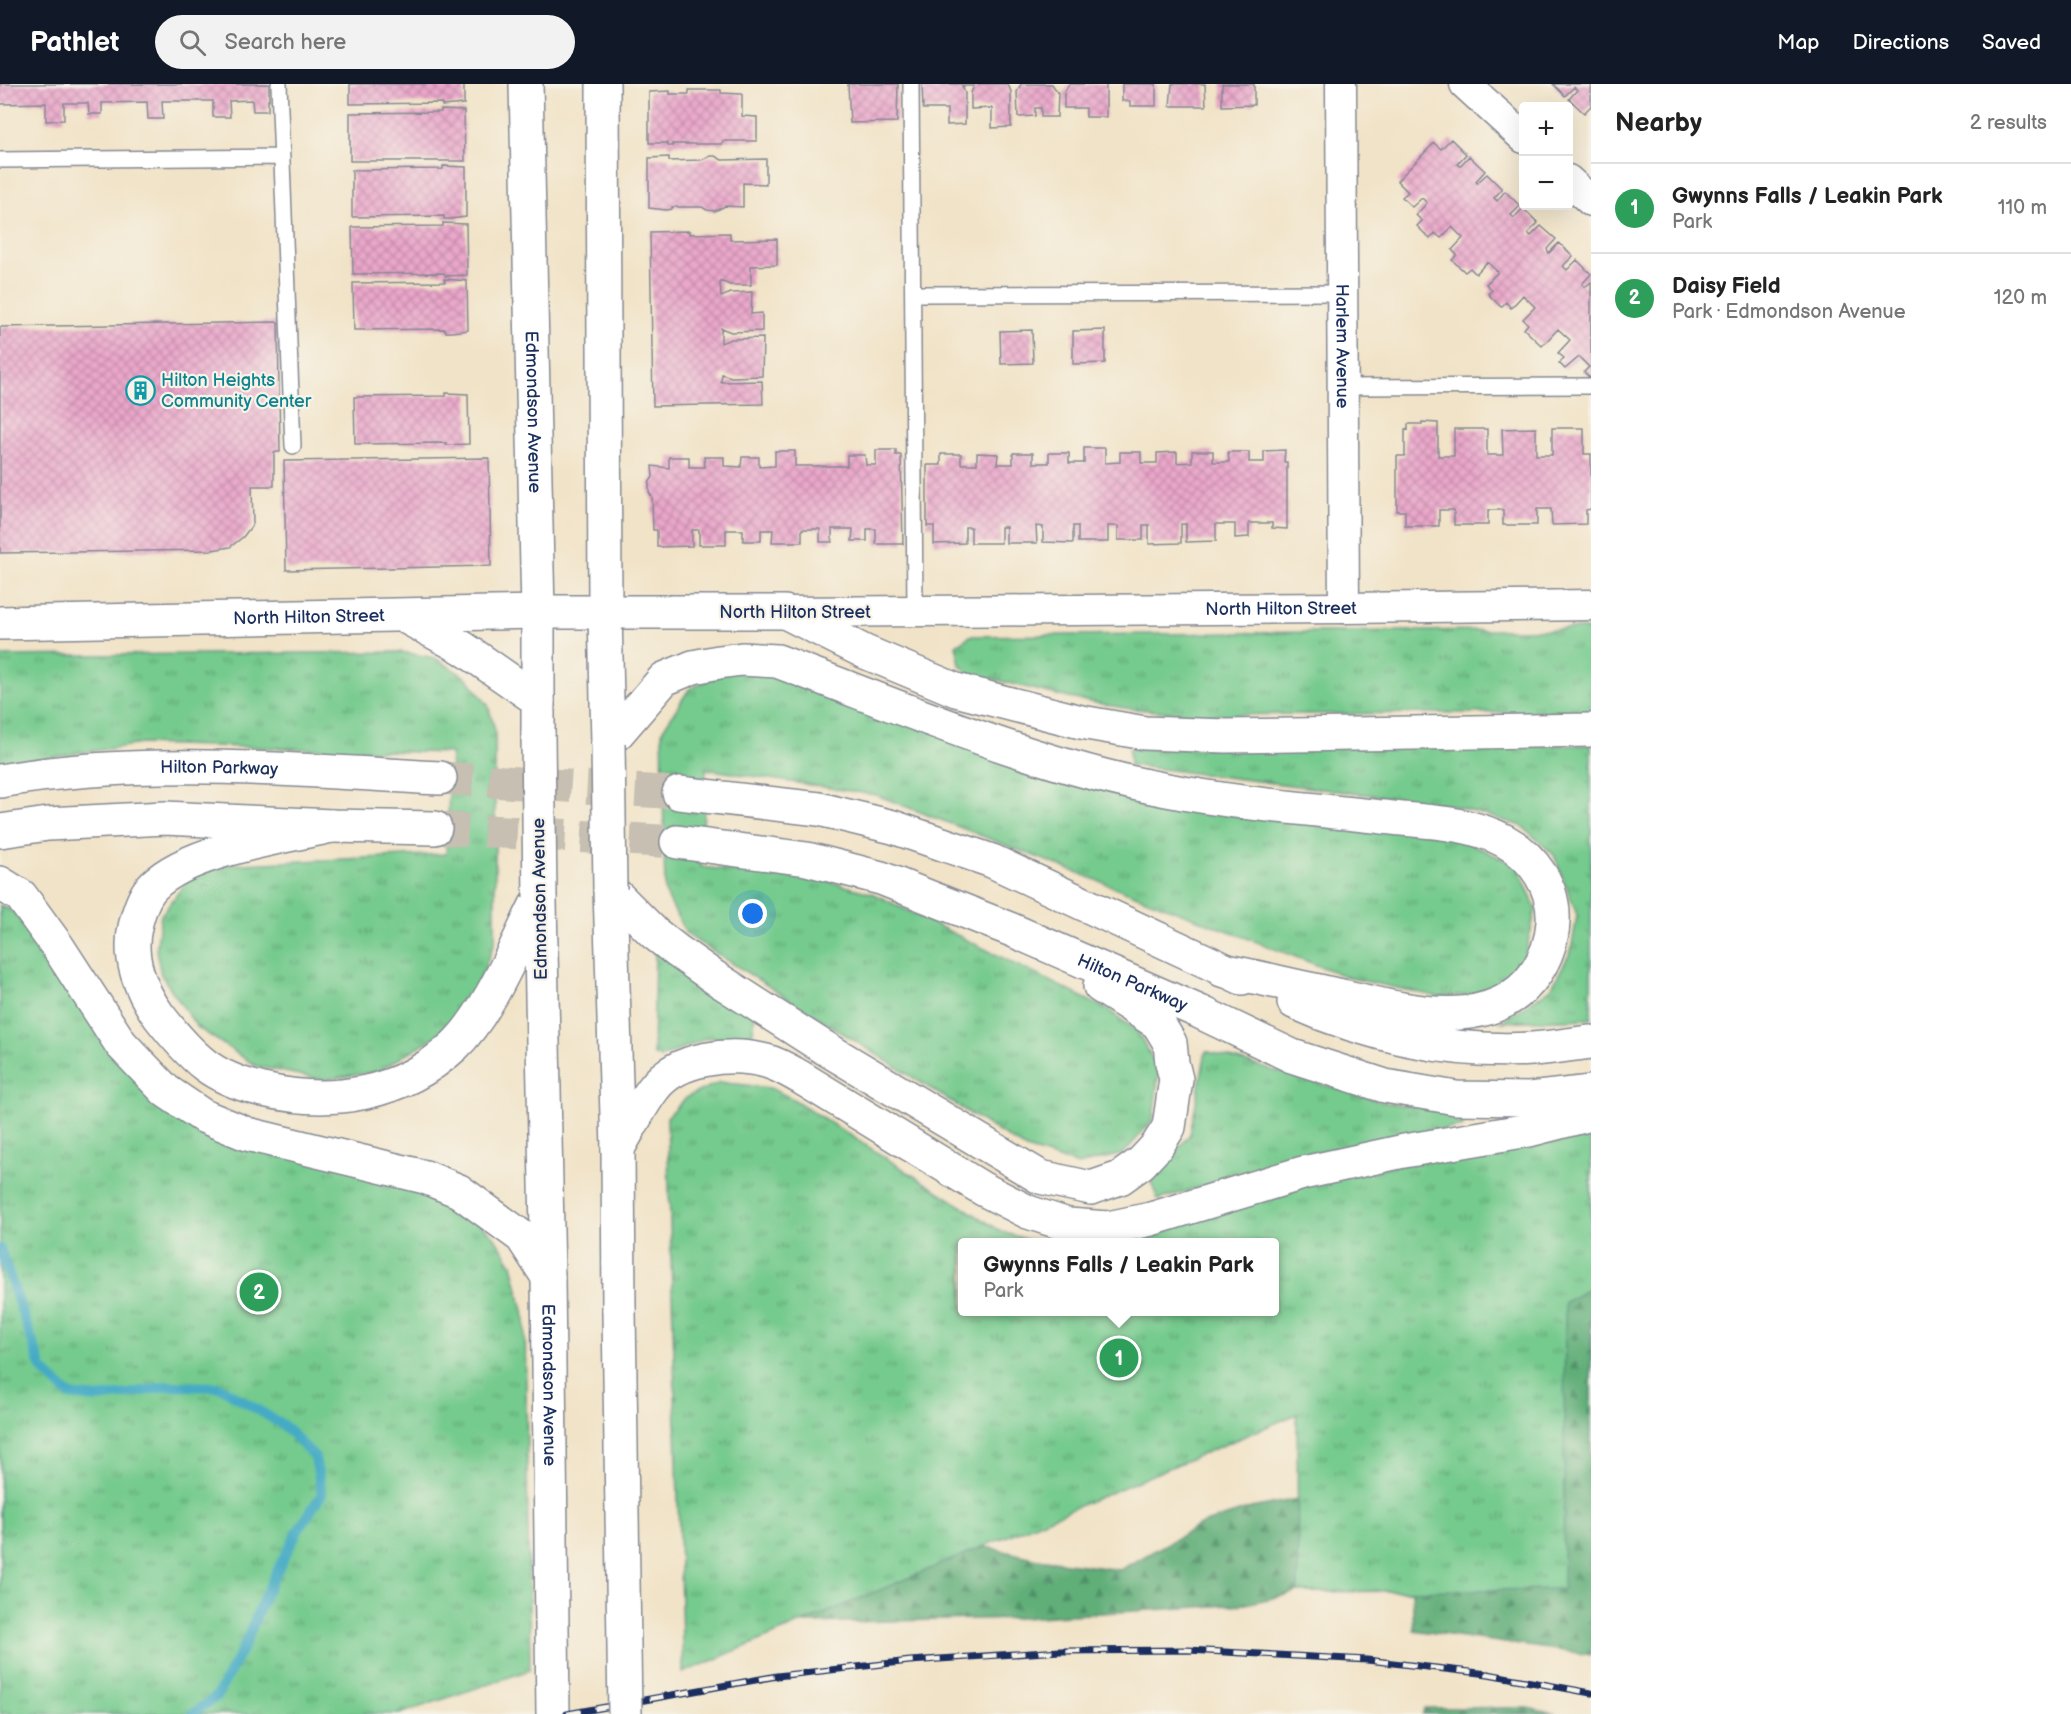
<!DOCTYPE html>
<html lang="en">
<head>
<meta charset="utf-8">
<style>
  body { margin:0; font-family:"Balsamiq Sans",sans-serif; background:#f2f2f2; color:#222 }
  .controls { position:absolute; right:18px; top:18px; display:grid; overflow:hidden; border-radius:6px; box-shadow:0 6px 24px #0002 }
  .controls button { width:54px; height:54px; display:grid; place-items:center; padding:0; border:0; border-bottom:2px solid #e0e0e0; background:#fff; color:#222; font:30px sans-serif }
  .you { position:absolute; left:753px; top:830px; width:21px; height:21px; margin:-15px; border:4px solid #fff; border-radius:50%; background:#1a73e8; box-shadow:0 0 0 9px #1a73e833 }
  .badge { display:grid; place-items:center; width:39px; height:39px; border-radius:50%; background:#111827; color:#fff; font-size:20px; font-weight:700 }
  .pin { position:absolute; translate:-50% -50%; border:3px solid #fff; box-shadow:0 2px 6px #0006 }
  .popup { position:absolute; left:958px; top:1154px; width:321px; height:78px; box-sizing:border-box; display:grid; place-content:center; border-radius:6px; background:#fff; filter:drop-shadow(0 2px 4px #0005); font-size:20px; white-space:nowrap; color:#767676 }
  .popup b { font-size:22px; color:#222 }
  .popup::after { content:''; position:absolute; left:50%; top:100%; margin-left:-12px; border:12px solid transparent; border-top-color:#fff }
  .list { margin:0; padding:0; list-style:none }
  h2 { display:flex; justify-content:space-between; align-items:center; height:78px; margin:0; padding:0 24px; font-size:26px }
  h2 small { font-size:20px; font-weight:400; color:#767676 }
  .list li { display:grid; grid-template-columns:39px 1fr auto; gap:18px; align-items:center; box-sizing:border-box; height:90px; padding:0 24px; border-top:2px solid #e0e0e0 }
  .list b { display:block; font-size:22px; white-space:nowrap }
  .list p { margin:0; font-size:20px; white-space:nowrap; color:#767676 }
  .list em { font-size:20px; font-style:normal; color:#767676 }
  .icon { flex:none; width:33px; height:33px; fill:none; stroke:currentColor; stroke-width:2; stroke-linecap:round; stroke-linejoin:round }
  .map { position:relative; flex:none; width:1591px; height:1630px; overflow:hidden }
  header { display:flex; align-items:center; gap:36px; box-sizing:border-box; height:84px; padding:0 30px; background:#111827; color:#fff }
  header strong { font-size:28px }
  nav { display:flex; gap:33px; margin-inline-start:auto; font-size:21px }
  .search { width:420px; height:54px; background:#f2f2f2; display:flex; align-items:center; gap:15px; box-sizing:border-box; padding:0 21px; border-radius:33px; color:#767676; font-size:22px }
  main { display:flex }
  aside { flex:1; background:#fff }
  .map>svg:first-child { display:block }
</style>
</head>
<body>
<header>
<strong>Pathlet</strong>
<div class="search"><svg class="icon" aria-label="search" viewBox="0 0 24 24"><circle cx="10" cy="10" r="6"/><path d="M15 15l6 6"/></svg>Search here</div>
<nav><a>Map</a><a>Directions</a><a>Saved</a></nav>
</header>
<main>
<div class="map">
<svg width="1591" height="1630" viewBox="0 0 1591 1630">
  <defs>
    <pattern id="forest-firs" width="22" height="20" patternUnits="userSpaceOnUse" patternTransform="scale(1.5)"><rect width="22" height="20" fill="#60ae78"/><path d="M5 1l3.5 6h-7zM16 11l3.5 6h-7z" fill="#4e8e66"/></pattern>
    <pattern id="park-tufts" width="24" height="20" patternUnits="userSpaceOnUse" patternTransform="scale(1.5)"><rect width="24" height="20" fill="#75ca8d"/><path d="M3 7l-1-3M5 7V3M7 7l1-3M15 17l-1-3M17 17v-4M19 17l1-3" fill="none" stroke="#5fa476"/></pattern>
    <pattern id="building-cross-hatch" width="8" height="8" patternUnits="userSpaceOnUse" patternTransform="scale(1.5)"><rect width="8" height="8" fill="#eba7ca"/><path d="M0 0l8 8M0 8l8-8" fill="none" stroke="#be88a7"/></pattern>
  </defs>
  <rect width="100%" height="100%" fill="#f7f3e8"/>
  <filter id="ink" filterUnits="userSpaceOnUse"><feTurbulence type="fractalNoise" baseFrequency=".0167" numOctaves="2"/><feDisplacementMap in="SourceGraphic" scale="12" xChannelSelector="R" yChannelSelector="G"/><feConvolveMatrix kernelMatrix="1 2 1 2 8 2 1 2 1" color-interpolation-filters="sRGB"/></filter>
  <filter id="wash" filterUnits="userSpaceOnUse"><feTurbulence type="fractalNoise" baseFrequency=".008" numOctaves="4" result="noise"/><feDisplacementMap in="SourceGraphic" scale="24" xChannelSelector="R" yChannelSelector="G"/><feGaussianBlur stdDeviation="1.35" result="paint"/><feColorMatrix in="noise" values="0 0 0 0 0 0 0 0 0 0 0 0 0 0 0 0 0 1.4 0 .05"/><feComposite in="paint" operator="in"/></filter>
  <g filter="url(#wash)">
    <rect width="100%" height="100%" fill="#f1e3c7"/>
    <path fill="url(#forest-firs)" stroke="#3e6e6b" stroke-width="1.5" d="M1591 1040V1571L1414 1546 1412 1507 1298 1508 1246 1520 1022 1534 765 1540 961 1457 1038 1475 1120 1486 1202 1440 1251 1424 1298 1415Z
      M1425 1624H1527L1556 1630H1422Z"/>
    <path fill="url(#park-tufts)" stroke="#487c76" stroke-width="1.5" d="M1591 545V628L1200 631 1124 624 1069 614 968 589 960 581 956 561 970 552Z
      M401 568 435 574 467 594 488 621 495 646V858L474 910 446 946 379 987 323 996 256 982 197 943 161 891 156 866 161 831 188 796 220 781 446 770 451 669 141 660 0 681V572Z
      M729 587 765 589 1070 695 1456 753 1518 782 1536 825 1523 879 1481 910 1439 913 1350 894 876 711 706 685 701 783 828 797 874 810 1108 926 1138 948 1159 987 1153 1036 1123 1070 1078 1081 1026 1065 686 850 665 808 662 647 689 605Z
      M1591 661V935L1501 938 1551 904 1571 867 1577 831 1554 771 1522 742 1450 721 1130 681 1129 665Z
      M0 821 14 828 142 1003 449 1115 494 1152 512 1180 525 1235 530 1586 399 1630H0Z
      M655 865 755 931 752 953 707 954 660 974 653 970Z
      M1206 967 1383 1018 1463 1030V1042L1307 1070 1158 1116 1151 1098 1190 1050Z
      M720 998 770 1004 793 1015 1002 1148 1035 1158H963V1228H1275V1158H1098L1320 1097 1591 1040V1203L1565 1218 1563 1505 1298 1508 1297 1330 683 1589 667 1033 687 1013Z"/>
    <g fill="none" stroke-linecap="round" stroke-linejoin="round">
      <path stroke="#45abc5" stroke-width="10" d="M0 1165 42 1285 69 1311 98 1314 129 1310 167 1302 220 1303 283 1341 315 1373 322 1410 297 1448 265 1511 245 1560 217 1612 192 1630"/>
    </g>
    <g id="blocks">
      <path fill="url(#building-cross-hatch)" d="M0 0H269V16H268V27H253L252 16 229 17 230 33H213V17H162L163 35H148L147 18 102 19V30H89L88 19H64V36L46 37V19L0 20Z
        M350 0H464V20L442 22V19L350 20Z
        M848 0H898L897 38 850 39Z
        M922 0H1008L1011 8V43L992 44V24L971 25V9L974 2H962L965 9V40L947 41V25H923Z
        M1021 0H1052L1058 9 1057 33H1041V24H1035V32L1018 33 1017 8Z
        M1069 0H1106V33H1086V24H1064V9Z
        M1122 0H1156V22H1130V17H1122Z
        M1172 0H1205L1206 22H1170Z
        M1222 0H1254V21L1222 22Z
        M1553 0H1591V22L1584 29 1569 15 1577 6 1574 3 1565 12Z
        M689 6H721V9L742 10V32L757 33V57H723L722 60H672L673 62H668L667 59H649V8L670 7V10H689Z
        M441 26 464 27 465 77H350V29L441 28Z
        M1451 55 1466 70 1457 80 1460 82 1469 72 1485 87 1476 97 1477 99 1487 90 1502 105 1494 114 1497 117 1505 107 1520 122 1511 131 1514 134 1523 124 1538 139 1528 149 1531 152 1541 142 1556 155 1547 165 1549 169 1559 159 1573 172 1563 182 1567 186 1577 176 1591 190 1582 200 1585 203 1591 198V295L1584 288 1589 283 1579 273 1565 285 1559 279 1564 274 1558 269 1570 256 1558 245 1542 262 1524 245 1528 240 1523 235 1535 223 1523 211 1511 224 1506 218 1501 223 1488 210 1492 206 1486 200 1498 188 1487 178 1476 190 1470 184 1465 188 1452 176 1457 171 1452 166 1463 154 1452 143 1441 154 1435 149 1430 155 1417 142 1422 137 1416 131 1427 119 1422 114 1412 123 1402 113 1408 108 1397 97 1434 59 1441 65Z
        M710 72H715L722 76 766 75V100L743 99V123L725 122 715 127 707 126 702 123H672V125L667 126 649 124V74L669 73V77L701 76Z
        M443 82 466 83V133L450 135H444V132L352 133V86L443 85Z
        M443 139 466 140 467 191 445 192 444 189 353 190 352 143 443 142Z
        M689 147V150L730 149V156L777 155V181L751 182V201H730L720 197 721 213 731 209 752 208 751 230 762 229V247L731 248 721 244V259L731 255 763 254 762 292 731 293 722 290 721 298 762 297 763 320 653 322 650 148Z
        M444 195 467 197 468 246 452 248H446L445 245 354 246 353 199 445 198Z
        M278 238 280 368H274V402H252L253 440 243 453 230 463 212 466 0 469V243Z
        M1032 246 1033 279 1001 280 1000 247Z
        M1105 246V279L1073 280V247Z
        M446 309 468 310 469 360 446 361V359L355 360 354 313 446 312Z
        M1422 338 1438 339V372H1454V345H1487V371H1503L1502 345 1536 344V371H1552V344H1584V370H1591V425L1586 426V440L1552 441 1551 425H1537V441H1503V426H1488V441H1454V426H1439V442H1405V427H1397V372H1405V345L1408 346V340H1422Z
        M1084 364H1105V379L1120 378V368H1141V379H1157V369L1177 368V379L1192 378V367H1213V378H1229L1228 368H1249V378H1264V367L1285 366 1284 378H1287V445L1272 444V439H1249V453L1235 454V440H1216V457L1186 458V440H1181V459L1149 460V441H1143V456H1118V442H1108V458H1078V442H1073V459L1043 458V443L1036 442 1037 459H1006V443H1001V459H971V443H965V459L934 460V442H927V381H941V370H961V380H977V369L998 370 997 380H1013V369H1033V379H1049V369H1069V379H1084Z
        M876 366H896V371H901L903 460H876V445H867V457H852L853 445H832V458H820V445H802V458H772L773 446H761V457H743V446H726V461H699V446H692V462L657 463V446H653L652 413 649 408V399L653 393 652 382 669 384V373H689V383H705L704 373H724V382L741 383 742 373H759V383L775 382V367H795V382H847V371H865L866 381H876Z
        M489 374 491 482 286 486 284 377Z"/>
    </g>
  </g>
  <g filter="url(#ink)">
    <use href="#blocks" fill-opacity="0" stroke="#868992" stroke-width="1.5"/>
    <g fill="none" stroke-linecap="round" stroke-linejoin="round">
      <path stroke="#c6bfb2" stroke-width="33" stroke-dasharray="33 16" stroke-linecap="butt" d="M440 694 679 709
        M435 744 677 758"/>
      <defs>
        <path id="lane" d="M279 0 293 362
          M911 0 915 527
          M0 76 282 73
          M913 210 1343 209
          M1343 303 1591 302"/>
        <g id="street">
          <path id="s1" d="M1341 0 1344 524"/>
          <path d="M1465 0 1524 54"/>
          <path d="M1568 96 1591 117"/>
          <path id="s2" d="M785 528 1344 524 1591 521"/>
        </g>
        <g id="primary">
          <path id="s3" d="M526 0 538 528V651"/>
          <path d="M603 0 605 528 608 660"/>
          <path d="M404 532 463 564 538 616"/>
          <path id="s4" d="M0 539 538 528H785L865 568 956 606 1081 638 1145 649 1226 652 1591 646"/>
          <path d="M608 660 664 595 693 583 719 578 742 575 777 577C904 624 1032 681 1167 706 1238 720 1311 725 1383 733 1424 738 1468 737 1505 757 1534 773 1555 804 1553 838 1552 857 1546 874 1535 890 1491 953 1400 925 1338 911 1299 903 1261 894 1222 886"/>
          <path id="s5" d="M0 697C145 672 294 686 440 694"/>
          <path d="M679 709 819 725 893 743 992 777 1242 894"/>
          <path d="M332 742C283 753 189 766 153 802 143 812 138 830 135 843 128 874 140 906 159 932 173 950 187 967 205 981 222 994 243 1001 263 1006 332 1022 401 1011 454 962 490 928 517 858 540 813"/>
          <path d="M0 747 48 740 165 734 332 742 435 744"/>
          <path id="s6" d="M677 758 807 775 881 794 1012 846 1200 928 1292 972 1385 1002 1456 1014 1529 1015 1591 1008"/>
          <path d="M0 799 21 812 58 863 121 960 166 1007 203 1032 247 1050 425 1093 459 1107 522 1153 548 1193"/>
          <path d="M610 805 654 849 677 867 714 893 820 961 1040 1093 1091 1104 1120 1094 1141 1079 1157 1062 1169 1043 1176 995 1172 979 1170 959 1158 939 1100 902"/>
          <path d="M610 805 618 1064 619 1227"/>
          <path id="s7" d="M540 818 548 1193 553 1630"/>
          <path d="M1294 918C1367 951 1451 970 1532 965 1551 964 1571 960 1591 958"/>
          <path d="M618 1064C630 1044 640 1022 654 1004 677 973 731 968 766 977 778 980 789 987 800 993L983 1105 1028 1128 1068 1141 1108 1144 1151 1135 1303 1089 1404 1067 1529 1046 1591 1030"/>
        </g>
      </defs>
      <use href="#lane" stroke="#868992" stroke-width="18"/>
      <use href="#street" stroke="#868992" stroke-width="33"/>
      <use href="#primary" stroke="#868992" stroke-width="36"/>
      <use href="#lane" stroke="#fff" stroke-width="15"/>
      <use href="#street" stroke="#fff" stroke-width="30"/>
      <use href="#primary" stroke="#fff" stroke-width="33"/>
      <defs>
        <path id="rail" d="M567 1630 777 1592 910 1577 1060 1567 1188 1566 1367 1576 1488 1590 1591 1609"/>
      </defs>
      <use href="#rail" stroke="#1b2f5e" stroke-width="7"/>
      <use href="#rail" stroke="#f7f3e8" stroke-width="4.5" stroke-dasharray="14" stroke-linecap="butt"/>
      <defs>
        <path id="primary-bridge" d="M538 651 540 813
          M608 660 610 805
          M619 1227 625 1630"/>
      </defs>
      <use href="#primary-bridge" stroke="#868992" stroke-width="36" stroke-linecap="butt"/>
      <use href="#primary-bridge" stroke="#fff" stroke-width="33"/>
    </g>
  </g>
  <defs>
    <symbol id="building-ring" viewBox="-11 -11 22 22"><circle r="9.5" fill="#f7f3e8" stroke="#0f9aa8" stroke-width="1.5"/><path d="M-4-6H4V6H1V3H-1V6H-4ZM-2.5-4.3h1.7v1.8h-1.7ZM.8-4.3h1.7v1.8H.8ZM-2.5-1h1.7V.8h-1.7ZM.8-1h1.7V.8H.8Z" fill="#0f9aa8"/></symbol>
  </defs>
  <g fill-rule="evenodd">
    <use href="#building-ring" x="124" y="290" width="33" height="33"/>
  </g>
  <g text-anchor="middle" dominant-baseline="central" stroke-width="4.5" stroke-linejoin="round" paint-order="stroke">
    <g font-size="18" fill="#1b2f5e" stroke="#f7f3e8">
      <text stroke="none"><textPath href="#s1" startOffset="262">Harlem Avenue</textPath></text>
      <text stroke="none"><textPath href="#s3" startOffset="328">Edmondson Avenue</textPath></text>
      <text stroke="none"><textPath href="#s2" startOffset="496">North Hilton Street</textPath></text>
      <text x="795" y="528">North Hilton Street</text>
      <text stroke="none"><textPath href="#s4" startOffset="309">North Hilton Street</textPath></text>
      <text stroke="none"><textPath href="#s5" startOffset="220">Hilton Parkway</textPath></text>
      <text transform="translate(540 815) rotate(-91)">Edmondson Avenue</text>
      <text stroke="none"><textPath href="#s6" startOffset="480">Hilton Parkway</textPath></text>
      <text stroke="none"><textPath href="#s7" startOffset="483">Edmondson Avenue</textPath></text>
    </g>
    <g font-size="18" fill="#0d838f" stroke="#f7f3e8" text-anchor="start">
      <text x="161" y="296">Hilton Heights<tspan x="161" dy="21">Community Center</tspan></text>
    </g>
  </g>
</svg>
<div class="controls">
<button>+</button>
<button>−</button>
</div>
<div class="you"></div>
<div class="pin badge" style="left:1119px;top:1274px;background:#2e9e5b">1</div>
<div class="popup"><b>Gwynns Falls / Leakin Park</b>Park</div>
<div class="pin badge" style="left:259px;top:1208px;background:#2e9e5b">2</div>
</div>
<aside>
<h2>Nearby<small>2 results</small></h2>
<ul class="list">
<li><span class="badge" style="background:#2e9e5b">1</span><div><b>Gwynns Falls / Leakin Park</b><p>Park</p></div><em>110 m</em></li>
<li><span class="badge" style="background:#2e9e5b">2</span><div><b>Daisy Field</b><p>Park · Edmondson Avenue</p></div><em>120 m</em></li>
</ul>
</aside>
</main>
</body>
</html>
